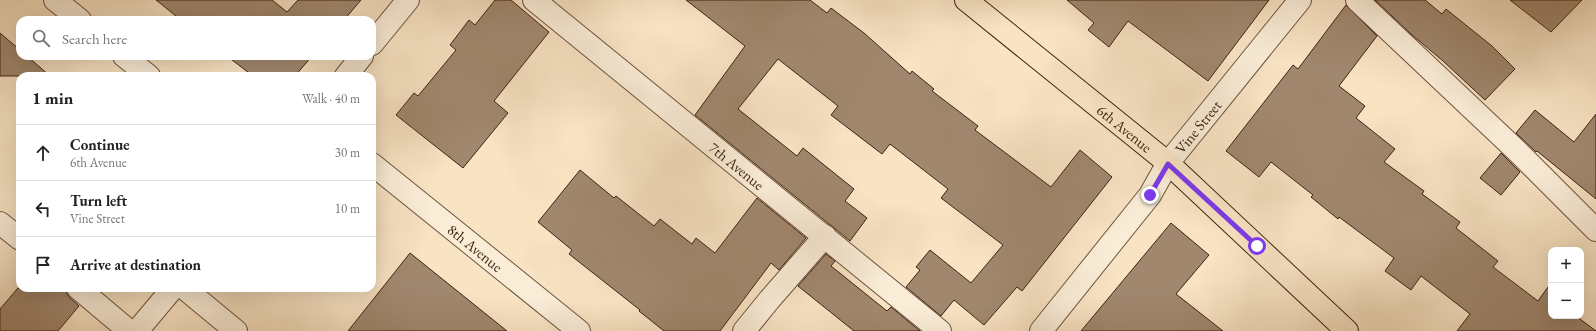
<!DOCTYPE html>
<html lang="en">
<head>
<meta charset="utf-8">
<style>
  body { margin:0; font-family:"EB Garamond",serif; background:#f6f6f6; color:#222 }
  .controls { position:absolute; right:12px; bottom:12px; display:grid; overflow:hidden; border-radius:8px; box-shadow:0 4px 16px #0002 }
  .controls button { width:36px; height:36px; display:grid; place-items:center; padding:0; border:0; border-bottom:1px solid #e0e0e0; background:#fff; color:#222; font:20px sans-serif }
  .stop { position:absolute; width:12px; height:12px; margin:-9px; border:3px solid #7c3aed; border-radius:50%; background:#fff }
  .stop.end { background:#7c3aed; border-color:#fff; box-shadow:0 1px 4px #0008 }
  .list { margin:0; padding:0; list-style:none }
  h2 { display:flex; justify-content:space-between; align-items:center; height:52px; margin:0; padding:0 16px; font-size:17px }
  h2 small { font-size:13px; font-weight:400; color:#767676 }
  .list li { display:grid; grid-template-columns:26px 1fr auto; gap:12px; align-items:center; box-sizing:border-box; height:56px; padding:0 16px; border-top:1px solid #e0e0e0 }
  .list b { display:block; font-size:15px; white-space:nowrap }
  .list p { margin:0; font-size:13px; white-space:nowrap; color:#767676 }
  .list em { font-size:13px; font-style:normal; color:#767676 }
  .icon { flex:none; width:22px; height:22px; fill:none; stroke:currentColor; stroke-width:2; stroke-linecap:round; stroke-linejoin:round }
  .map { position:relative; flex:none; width:1596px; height:331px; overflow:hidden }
  .search { position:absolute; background:#fff; box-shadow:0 4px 16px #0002; left:16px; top:16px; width:360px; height:44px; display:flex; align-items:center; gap:10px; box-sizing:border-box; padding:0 14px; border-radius:12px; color:#767676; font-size:15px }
  .panel { position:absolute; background:#fff; box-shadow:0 4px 16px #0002; left:16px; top:72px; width:360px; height:220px; border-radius:12px }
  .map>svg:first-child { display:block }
</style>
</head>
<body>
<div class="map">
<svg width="1596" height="331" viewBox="0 0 1596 331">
  <rect width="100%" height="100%" fill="#f8e3c3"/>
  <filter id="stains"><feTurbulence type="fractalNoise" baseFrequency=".005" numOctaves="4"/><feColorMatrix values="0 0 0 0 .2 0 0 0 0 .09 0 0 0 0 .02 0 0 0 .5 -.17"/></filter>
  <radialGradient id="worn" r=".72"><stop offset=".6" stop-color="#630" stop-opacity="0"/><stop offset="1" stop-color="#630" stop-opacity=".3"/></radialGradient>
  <path fill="#a0876e" stroke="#402311" d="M156 0H272L287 12 298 0H361L344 20H181Z
    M495 0H511L549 32 494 101 508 113 463 168 396 115 414 93 418 96 456 50 450 45 469 20 475 25Z
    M686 0H810L827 13 831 8 864 33 910 74 912 71 934 89 932 91 978 126 975 130 1051 187 1080 150 1112 177 1022 291 1017 287 984 325 954 300 941 316 906 287 920 270 916 267 930 250 971 283 1003 245 941 198 948 189 890 144 882 154 831 115 838 106 778 59 738 109 797 156 803 148 854 189 845 201 867 218 850 241 695 115 745 46Z
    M1067 0H1269L1208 81 1128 21 1109 47 1088 30 1094 23Z
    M1375 0H1425L1442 14 1446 9 1492 46 1515 69 1485 100 1443 61 1411 34Z
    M1510 0H1582L1551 32Z
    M1346 5 1377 36 1339 86 1365 106 1356 118 1395 149 1384 162 1424 191 1422 194 1460 222 1456 228 1498 261 1493 267 1538 301 1548 287 1551 288V316H1576L1596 331H1457L1470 314 1421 276 1411 290 1385 271 1394 258 1339 217 1338 219 1311 197 1313 195 1271 162 1259 177 1226 151 1293 65 1298 69Z
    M0 33 20 50V56H27L50 76H0Z
    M227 56H312L295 76H253Z
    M1535 110 1574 142 1596 114V199L1537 151 1536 152 1516 133Z
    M1501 153 1520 172 1501 195 1480 178Z
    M580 170 614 198 616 196 654 226 660 219 692 244 696 238 715 253 757 198 806 238 779 270 771 263 720 331H664L639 311 640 310 569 254 572 250 538 222Z
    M1171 223 1209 255 1176 294 1223 331H1081Z
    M410 253 507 331H348Z
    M826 254 835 261 831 266 887 311 891 307 920 331H854L798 286Z
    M18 288H63L70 298 79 306 58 331H0V309Z"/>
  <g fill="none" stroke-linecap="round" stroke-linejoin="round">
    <defs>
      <g id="minor">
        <path d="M55 0 80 20"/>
        <path id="s1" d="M534 0 940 331"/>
        <path d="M1357 0 1516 150 1596 230"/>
        <path d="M372 44 408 0"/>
        <path d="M124 56 149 76"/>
        <path d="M346 76 362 56"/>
        <path id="s2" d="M372 164 579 331"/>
        <path d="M0 223 20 239"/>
        <path d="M78 288 129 331"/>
        <path d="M184 288 236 331"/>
        <path d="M137 331 173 288"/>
        <path d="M744 331 770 299 825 236"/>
        <path id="s3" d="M1041 331 1150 195 1168 163 1300 0"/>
      </g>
      <g id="major">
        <path id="s4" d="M966 0 1168 163 1347 331"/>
      </g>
    </defs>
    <use href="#minor" stroke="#6e533e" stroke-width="24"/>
    <use href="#major" stroke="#402311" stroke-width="24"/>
    <use href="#minor" stroke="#faedd8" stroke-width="22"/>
    <use href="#major" stroke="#f8e3c3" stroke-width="22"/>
  </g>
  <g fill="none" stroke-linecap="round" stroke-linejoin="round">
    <path stroke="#7c3aed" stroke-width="5" d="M1150 195 1168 164 1257 246"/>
  </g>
  <g text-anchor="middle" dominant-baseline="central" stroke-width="3" stroke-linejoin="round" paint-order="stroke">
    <g font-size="15" fill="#402311" stroke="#faedd8">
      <text stroke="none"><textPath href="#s3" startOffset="258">Vine Street</textPath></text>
      <text stroke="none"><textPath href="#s4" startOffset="204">6th Avenue</textPath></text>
      <text stroke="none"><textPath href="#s1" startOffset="262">7th Avenue</textPath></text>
      <text stroke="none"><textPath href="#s2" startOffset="133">8th Avenue</textPath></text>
    </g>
  </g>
  <rect width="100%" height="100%" filter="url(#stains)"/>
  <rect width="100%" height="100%" fill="url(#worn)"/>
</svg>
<div class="controls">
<button>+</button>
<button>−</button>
</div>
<div class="stop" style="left:1257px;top:246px"></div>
<div class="stop end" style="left:1150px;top:195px"></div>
<div class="search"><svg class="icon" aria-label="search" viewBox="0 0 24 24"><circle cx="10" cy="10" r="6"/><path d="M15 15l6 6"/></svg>Search here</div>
<section class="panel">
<h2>1 min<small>Walk · 40 m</small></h2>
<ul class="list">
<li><svg class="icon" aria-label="ahead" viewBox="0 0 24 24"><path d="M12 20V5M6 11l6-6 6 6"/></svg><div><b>Continue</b><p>6th Avenue</p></div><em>30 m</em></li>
<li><svg class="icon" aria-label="left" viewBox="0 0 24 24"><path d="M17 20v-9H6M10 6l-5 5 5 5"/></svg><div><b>Turn left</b><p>Vine Street</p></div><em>10 m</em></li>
<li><svg class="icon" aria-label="arrive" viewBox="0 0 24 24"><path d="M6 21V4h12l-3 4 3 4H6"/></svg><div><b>Arrive at destination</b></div></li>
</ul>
</section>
</div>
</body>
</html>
